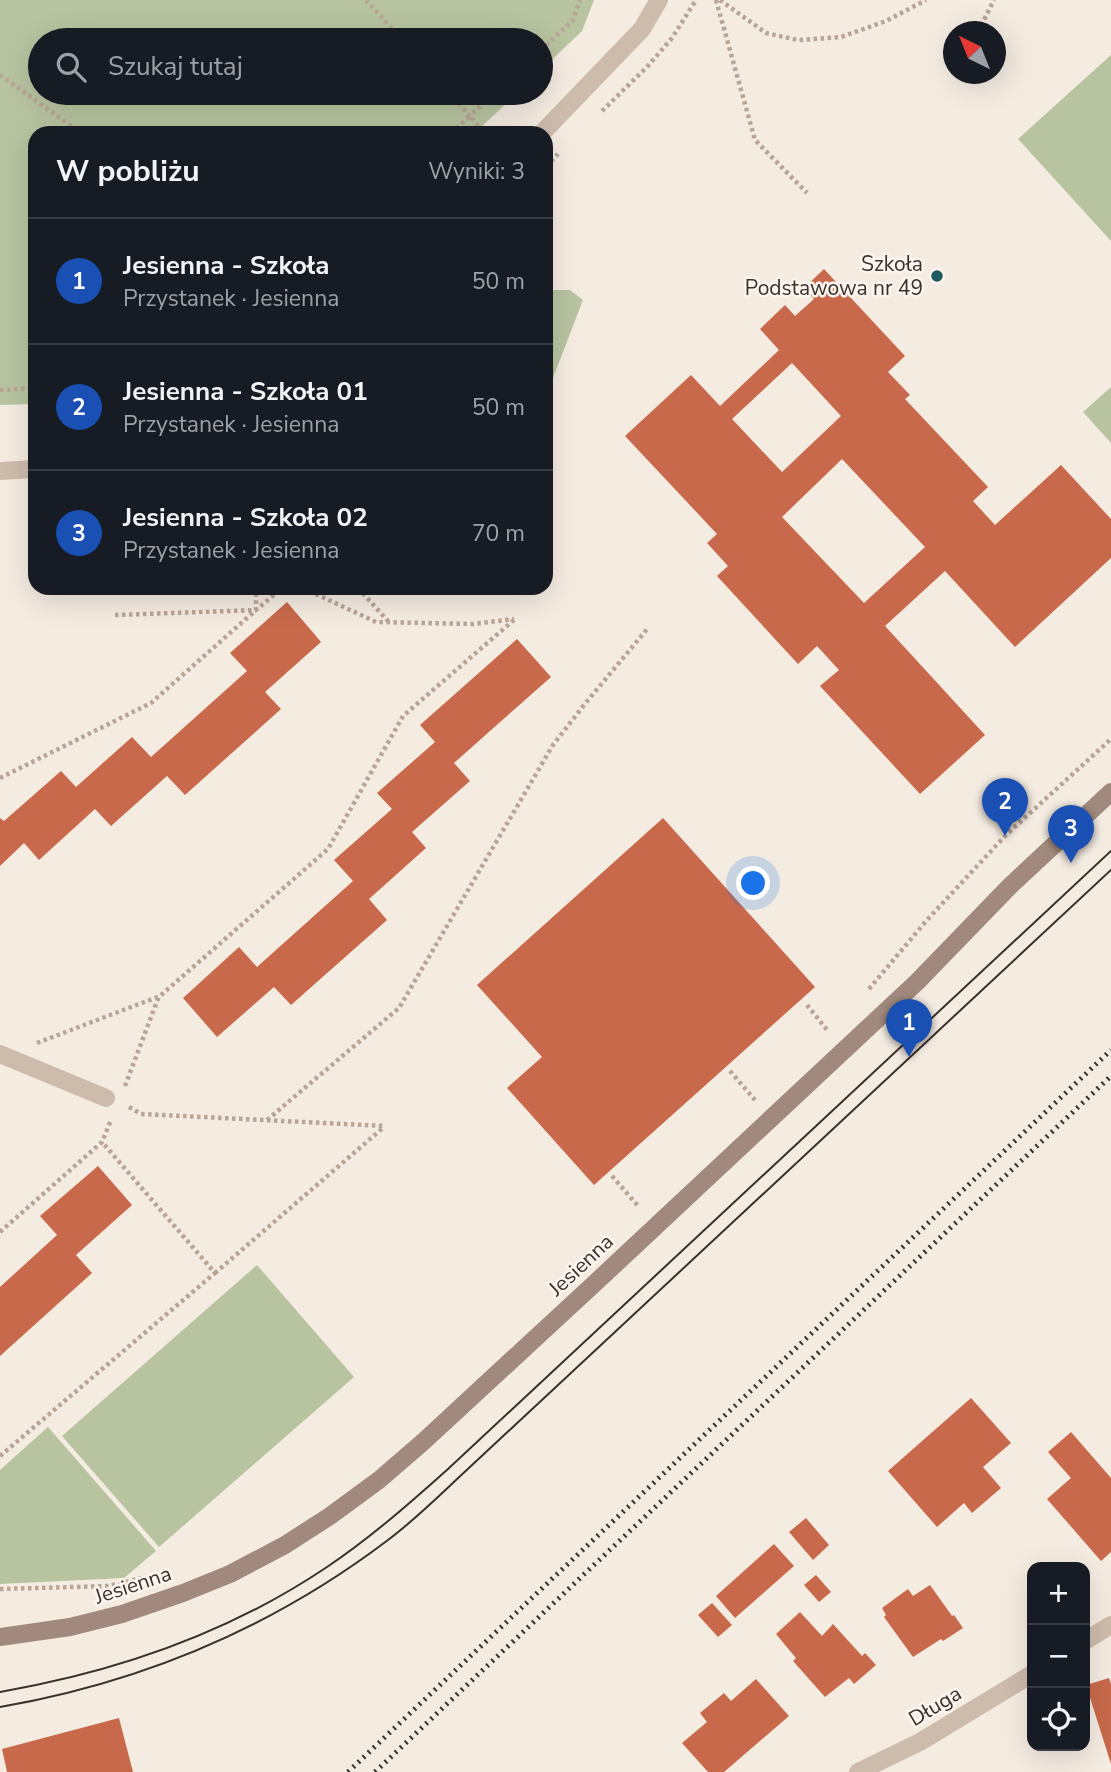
<!DOCTYPE html>
<html lang="pl">
<head>
<meta charset="utf-8">
<style>
  body { margin:0; font-family:"Nunito Sans",sans-serif; background:#242831; color:#f1f3f6 }
  .controls { position:absolute; right:21px; bottom:21px; display:grid; overflow:hidden; border-radius:14px; box-shadow:0 7px 28px #0002 }
  .controls button { width:63px; height:63px; display:grid; place-items:center; padding:0; border:0; border-bottom:2px solid #363941; background:#171b24; color:#f1f3f6; font:35px sans-serif }
  .compass { position:absolute; left:943px; top:21px; width:63px; height:63px; border-radius:50%; background:#171b24; box-shadow:0 7px 28px #0002; rotate:317deg }
  .you { position:absolute; left:754px; top:884px; width:24px; height:24px; margin:-18px; border:5px solid #fff; border-radius:50%; background:#1a73e8; box-shadow:0 0 0 10px #1a73e833 }
  .badge { display:grid; place-items:center; width:46px; height:46px; border-radius:50%; background:#db2777; color:#fff; font-size:23px; font-weight:700 }
  .pin { position:absolute; translate:-50% -58px; filter:drop-shadow(0 2px 4px #0008) }
  .pin::after { content:''; position:absolute; top:37px; width:24px; height:21px; background:inherit; clip-path:polygon(0 0,100% 0,50% 100%) }
  .list { margin:0; padding:0; list-style:none }
  h2 { display:flex; justify-content:space-between; align-items:center; height:91px; margin:0; padding:0 28px; font-size:30px }
  h2 small { font-size:23px; font-weight:400; color:#9ea1a6 }
  .list li { display:grid; grid-template-columns:46px 1fr auto; gap:21px; align-items:center; box-sizing:border-box; height:126px; padding:0 28px; border-top:2px solid #363941 }
  .list b { display:block; font-size:26px; white-space:nowrap }
  .list p { margin:0; font-size:23px; white-space:nowrap; color:#9ea1a6 }
  .list em { font-size:23px; font-style:normal; color:#9ea1a6 }
  .icon { flex:none; width:38px; height:38px; fill:none; stroke:currentColor; stroke-width:2; stroke-linecap:round; stroke-linejoin:round }
  .map { position:relative; flex:none; width:1111px; height:1772px; overflow:hidden }
  .search { position:absolute; background:#171b24; box-shadow:0 7px 28px #0002; left:28px; top:28px; width:525px; height:77px; display:flex; align-items:center; gap:18px; box-sizing:border-box; padding:0 24px; border-radius:38px; color:#9ea1a6; font-size:26px }
  .panel { position:absolute; background:#171b24; box-shadow:0 7px 28px #0002; left:28px; top:126px; width:525px; height:469px; border-radius:21px }
  .map>svg:first-child { display:block }
</style>
</head>
<body>
<div class="map">
<svg width="1111" height="1772" viewBox="0 0 1111 1772">
  <rect width="100%" height="100%" fill="#f4ebe1"/>
  <path fill="#b8c4a0" d="M0 0H594L582 31 541 70V40H40V93H517L475 133H35V404L0 405Z
    M1111 55V241L1018 139Z
    M554 290H570L583 300 546 396V306L548 299Z
    M1111 387V443L1083 412Z
    M257 1265 354 1377 159 1547 62 1436Z
    M48 1427 156 1551 124 1578 0 1584V1470Z"/>
  <path fill="#c8694b" fill-rule="evenodd" d="M824 269 905 356 888 372 910 395 905 399 988 487 973 501 995 525 1061 465 1111 519V558L1015 647 945 571 885 626 985 735 920 794 820 686 839 670 817 646 798 664 717 576 728 566 707 543 717 534 625 436 691 375 720 406 779 350 760 329 785 305 795 316 814 299 804 288ZM792 363 841 416 782 472 732 419ZM842 459 925 547 864 603 782 517Z
    M287 602 321 642 265 692 281 709 185 795 167 776 111 826 95 809 39 860 24 843 0 866V818L4 821 61 771 76 787 132 737 151 757 247 671 230 653Z
    M517 639 551 677 454 763 470 781 412 832 426 848 369 899 387 920 291 1005 274 987 217 1037 183 998 239 947 257 967 353 881 334 860 392 809 377 793 435 742 420 725Z
    M663 818 815 987 594 1185 507 1088 542 1057 477 985Z
    M98 1166 132 1205 76 1255 92 1273 0 1356V1287L57 1235 40 1216Z
    M971 1398 1011 1443 983 1467 1001 1488 972 1513 964 1503 937 1527 888 1471Z
    M1071 1432 1111 1478V1552L1101 1561 1047 1499 1071 1478 1048 1452Z
    M806 1518 829 1545 813 1560 789 1532Z
    M774 1544 794 1566 735 1618 716 1596Z
    M816 1575 831 1592 819 1602 804 1585Z
    M930 1585 952 1616 954 1615 963 1628 943 1641 941 1639 913 1657 884 1617 886 1615 882 1608 908 1589 913 1596Z
    M712 1603 732 1625 718 1637 698 1615Z
    M800 1612 822 1636 833 1624 862 1656 865 1653 876 1665 854 1684 849 1678 825 1697 793 1661 796 1658 776 1634Z
    M1109 1678 1111 1684V1764L1086 1685Z
    M756 1679 789 1716 724 1772H708L682 1743 707 1722 700 1713 724 1693 731 1701Z
    M119 1718 133 1772H7L2 1749Z"/>
  <g fill="none" stroke-linecap="round" stroke-linejoin="round">
    <path stroke="#b9a596" stroke-width="4.5" stroke-dasharray="3.5 3.5" stroke-linecap="butt" d="M366 0 402 40
      M716 0 755 140 807 193
      M720 0 766 33 798 40 841 37 886 21 926 0
      M978 32 994 0
      M541 50 573 20 580 0
      M0 75 81 133
      M449 93 470 116 495 93
      M602 111 647 67 672 38 696 0
      M451 133 470 116 484 133
      M546 166 558 154
      M0 390 35 388
      M303 588 376 622 473 624 514 619
      M358 588 388 621
      M115 615 256 610 282 588
      M0 778 151 703 256 610V588
      M869 989 927 920 1005 836 1111 739
      M807 1005 828 1031
      M37 1043 160 996 328 849 403 716 515 619
      M730 1071 755 1100
      M125 1086 159 996
      M129 1107 141 1114 385 1126
      M267 1120 399 1008 553 745 584 705 648 628
      M612 1176 639 1207
      M0 1232 102 1142 111 1120
      M215 1273 384 1127
      M0 1456 215 1273 102 1142
      M0 1589 109 1586 142 1578"/>
    <path stroke="#cdbbac" stroke-width="18" d="M542 133 642 29 659 0
      M0 471 35 469
      M0 1054 106 1098
      M1085 1641 1111 1625
      M858 1772 920 1742 1032 1674"/>
    <path stroke="#a18a7d" stroke-width="18" d="M0 1637 70 1627 122 1614 183 1593 230 1574 285 1545 330 1516 379 1480 423 1442 594 1284 917 982 1010 886 1111 792"/>
    <path stroke="#3b302b" stroke-width="2" d="M0 1692C116 1672 229 1633 327 1567 370 1538 409 1504 448 1469L1111 851
      M0 1707C144 1682 272 1628 388 1540 412 1522 434 1501 456 1480L1111 870"/>
    <path stroke="#3b302b" stroke-width="5" stroke-dasharray="2 5" stroke-linecap="butt" d="M348 1772 1111 1050
      M375 1772 1111 1076"/>
  </g>
  <circle fill="#1f5a5e" stroke="#fbf5ee" stroke-width="2.5" cx="937" cy="276" r="7"/>
  <g text-anchor="middle" dominant-baseline="central" stroke-width="5" stroke-linejoin="round" paint-order="stroke">
    <g font-size="21" fill="#3b302b" stroke="#fbf5ee" text-anchor="end">
      <text x="923" y="264">Szkoła<tspan x="923" dy="24">Podstawowa nr 49</tspan></text>
    </g>
    <g font-size="21" fill="#3b302b" stroke="#fbf5ee">
      <text transform="translate(581 1265) rotate(-43)">Jesienna</text>
      <text transform="translate(133 1585) rotate(-18)">Jesienna</text>
      <text transform="translate(935 1706) rotate(-31)">Długa</text>
    </g>
  </g>
</svg>
<div class="controls">
<button>+</button>
<button>−</button>
<button><svg class="icon" aria-label="locate" viewBox="0 0 24 24"><circle cx="12" cy="12" r="6"/><path d="M12 2v4M12 18v4M2 12h4M18 12h4"/></svg></button>
</div>
<svg class="compass" viewBox="-18 -18 36 36"><path d="M0-13l5 13h-10z" fill="#e53935"/><path d="M0 13l5-13h-10z" fill="#9ea1a6"/></svg>
<div class="you"></div>
<div class="pin badge" style="left:909px;top:1057px;background:#1a4fb4">1</div>
<div class="pin badge" style="left:1005px;top:836px;background:#1a4fb4">2</div>
<div class="pin badge" style="left:1071px;top:863px;background:#1a4fb4">3</div>
<div class="search"><svg class="icon" aria-label="search" viewBox="0 0 24 24"><circle cx="10" cy="10" r="6"/><path d="M15 15l6 6"/></svg>Szukaj tutaj</div>
<section class="panel">
<h2>W pobliżu<small>Wyniki: 3</small></h2>
<ul class="list">
<li><span class="badge" style="background:#1a4fb4">1</span><div><b>Jesienna - Szkoła</b><p>Przystanek · Jesienna</p></div><em>50 m</em></li>
<li><span class="badge" style="background:#1a4fb4">2</span><div><b>Jesienna - Szkoła 01</b><p>Przystanek · Jesienna</p></div><em>50 m</em></li>
<li><span class="badge" style="background:#1a4fb4">3</span><div><b>Jesienna - Szkoła 02</b><p>Przystanek · Jesienna</p></div><em>70 m</em></li>
</ul>
</section>
</div>
</body>
</html>
